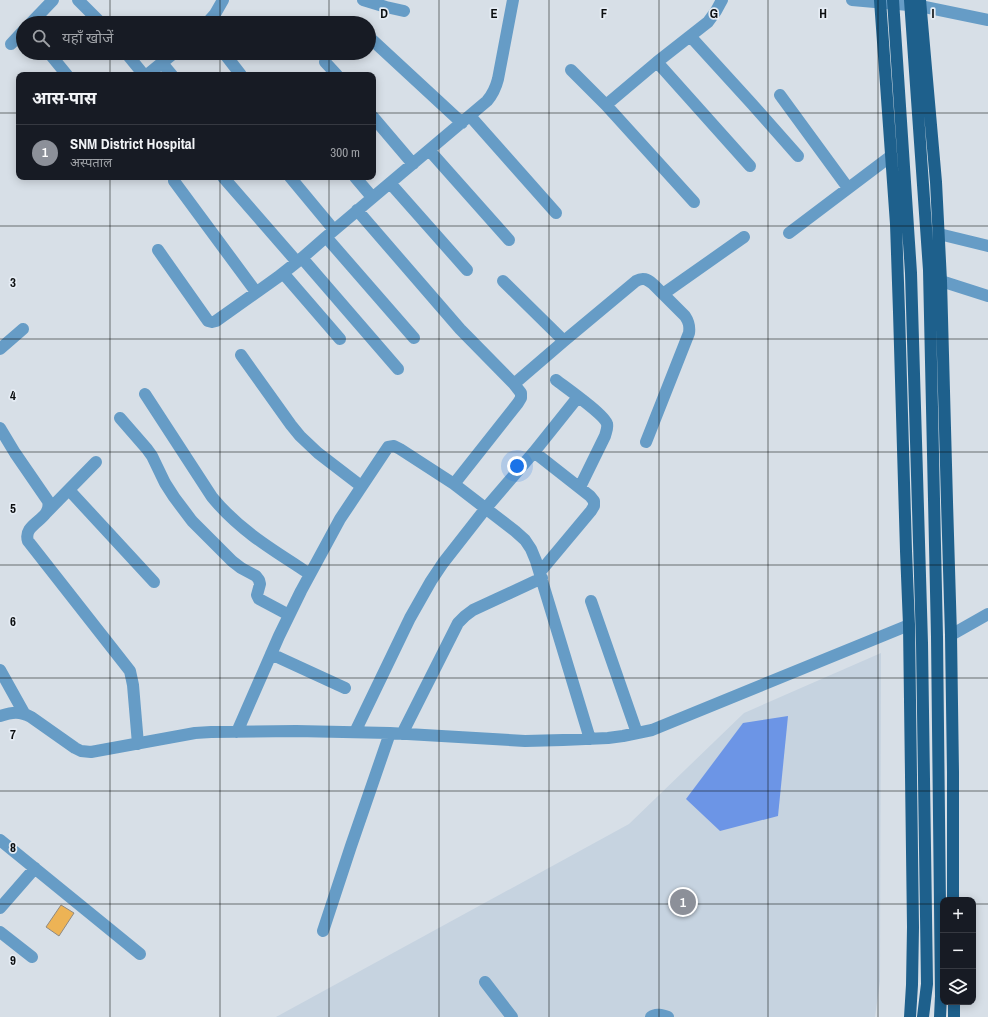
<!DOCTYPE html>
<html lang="hi">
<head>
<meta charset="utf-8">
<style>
  body { margin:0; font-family:"Archivo Narrow","Noto Sans Devanagari",sans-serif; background:#20242c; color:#f1f3f6 }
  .controls { position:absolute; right:12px; bottom:12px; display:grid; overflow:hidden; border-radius:8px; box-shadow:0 2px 10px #0003 }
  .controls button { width:36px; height:36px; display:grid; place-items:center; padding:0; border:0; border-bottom:1px solid #363941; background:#171b24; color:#f1f3f6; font:20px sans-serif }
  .you { position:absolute; left:517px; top:466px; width:14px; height:14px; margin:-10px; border:3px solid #fff; border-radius:50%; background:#1a73e8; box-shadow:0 0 0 6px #1a73e833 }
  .badge { display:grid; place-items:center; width:26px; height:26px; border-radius:50%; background:#8c9099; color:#fff; font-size:13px; font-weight:700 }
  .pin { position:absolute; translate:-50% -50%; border:2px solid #fff; box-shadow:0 1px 4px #0006 }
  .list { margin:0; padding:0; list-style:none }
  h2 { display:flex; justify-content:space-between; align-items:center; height:52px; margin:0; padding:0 16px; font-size:17px }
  h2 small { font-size:13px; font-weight:400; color:#9ea1a6 }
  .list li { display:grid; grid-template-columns:26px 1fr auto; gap:12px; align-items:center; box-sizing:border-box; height:56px; padding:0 16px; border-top:1px solid #363941 }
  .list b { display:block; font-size:15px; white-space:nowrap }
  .list p { margin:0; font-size:13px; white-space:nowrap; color:#9ea1a6 }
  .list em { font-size:13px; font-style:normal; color:#9ea1a6 }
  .icon { flex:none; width:22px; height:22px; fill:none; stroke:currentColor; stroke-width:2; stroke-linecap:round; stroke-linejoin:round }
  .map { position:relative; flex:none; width:988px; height:1017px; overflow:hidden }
  .search { position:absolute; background:#171b24; box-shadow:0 2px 10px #0003; left:16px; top:16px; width:360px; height:44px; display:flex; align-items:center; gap:10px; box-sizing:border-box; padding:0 14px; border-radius:22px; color:#9ea1a6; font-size:15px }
  .panel { position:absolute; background:#171b24; box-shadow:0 2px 10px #0003; left:16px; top:72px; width:360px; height:108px; border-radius:8px }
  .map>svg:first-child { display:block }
</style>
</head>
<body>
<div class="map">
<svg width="988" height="1017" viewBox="0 0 988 1017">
  <rect width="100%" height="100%" fill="#d7dfe7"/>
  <path fill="#c6d3e0" d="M881 653 880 981 875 1017H276L629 824 744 713Z"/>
  <path fill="#6c95e6" d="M788 716 778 816 720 831 686 799 743 723Z"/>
  <path fill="#edb355" stroke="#908a82" d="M61 905 74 913 59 936 46 927Z"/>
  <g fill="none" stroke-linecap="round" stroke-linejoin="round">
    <path stroke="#669cc6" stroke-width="12" d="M78 0 101 23
      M363 0 386 7 404 11
      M852 0 920 6 988 20
      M31 23 53 0
      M207 23 215 14 223 0
      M690 36 752 104 798 156
      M369 37 462 123
      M11 44 23 31
      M49 53 67 75
      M126 53 144 75
      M224 53 241 75
      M325 62 337 75
      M657 62 750 166
      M162 63 172 75
      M571 70 606 105
      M147 75 174 53
      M780 95 848 188
      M470 116 556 213
      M373 117 413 164
      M429 150 509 240
      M223 177 297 262
      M290 177 334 230
      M355 177 372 197
      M174 181 256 292
      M390 183 467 270
      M694 202 606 105 657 62 708 22 716 11 722 0
      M357 210 460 329 514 384 521 393V398L518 403 454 484
      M789 233 891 156
      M939 234 988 246
      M326 237 414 338
      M158 250 208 321 212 322 216 321 278 277 302 258 326 237 487 101C493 94 496 87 498 79L513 0
      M302 258 398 369
      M283 273 340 339
      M503 281 564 341
      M941 281 988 296
      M663 294 744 237
      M0 349 23 329
      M241 355 291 425 300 436 318 453 361 486
      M556 380C565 387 605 415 607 424 608 428 606 432 605 436L580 487
      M514 384 564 341 636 281C643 277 647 279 653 284L685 316C689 322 690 326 689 333L646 442
      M145 394 212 497C240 531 274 551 310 574
      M120 418 147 449 152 456 165 483 174 497 192 521 232 561 241 568 256 576 259 580 260 584 257 595 259 599 289 615
      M0 428 15 453 48 501C53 520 22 523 28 541L130 671 133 685 138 744
      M534 452 590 496 594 501V506L591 511 540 572
      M69 490 154 582
      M46 513 96 462
      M591 601 637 733
      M951 635 988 614
      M271 654 345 688
      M0 670 24 713
      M0 716C12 712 20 711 31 717L75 748 81 751 91 752 195 733 211 732 296 731 390 733 525 741 563 740 608 738 623 736 652 730 909 625
      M237 732 279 636 301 591 340 519 388 447 394 446 400 449 454 484 515 531 525 540 531 549 536 561 590 739
      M355 732 410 618 431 581 443 563 486 508 534 452 578 397
      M402 734 458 623 465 616 473 610 542 578
      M0 840 140 954
      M0 908 35 868
      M323 931 351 846 390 733
      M0 932 32 957
      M485 982 512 1017
      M651 1017C656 1013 662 1015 668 1017"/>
    <path stroke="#1e608c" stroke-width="12" d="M880 0 896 224 899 312 906 551 909 625 913 927 912 985 910 1017
      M893 0 911 273 922 643 927 984 923 1017
      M910 0 929 270 937 637 941 996 940 1017
      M920 0 936 182 941 281 947 502 951 635 953 772V900
      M954 1002V1017"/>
  </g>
  <path fill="none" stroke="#0c0f11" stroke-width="1" stroke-opacity="0.55" d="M110 0V23M220 0V23M329 0V23M439 0V1017M549 0V1017M659 0V1017M768 0V1017M878 0V1017M110 53V75M220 53V75M329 53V75M0 113H19M373 113H988M110 177V1017M220 177V1017M329 177V1017M0 226H988M0 339H988M0 452H988M0 565H988M0 678H988M0 791H988M0 904H943M973 904H988"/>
  <g font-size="13" text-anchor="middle" font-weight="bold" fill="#0c0f11" stroke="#e5ecf4" stroke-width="3.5" stroke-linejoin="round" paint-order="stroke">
    <text x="384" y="18">D</text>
    <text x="494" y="18">E</text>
    <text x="604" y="18">F</text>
    <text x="714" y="18">G</text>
    <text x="823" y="18">H</text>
    <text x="933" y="18">I</text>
    <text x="13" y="287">3</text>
    <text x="13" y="400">4</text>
    <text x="13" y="513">5</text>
    <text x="13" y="626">6</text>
    <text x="13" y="739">7</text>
    <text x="13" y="852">8</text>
    <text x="13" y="965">9</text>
  </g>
</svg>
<div class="controls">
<button>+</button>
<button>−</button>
<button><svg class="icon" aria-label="layers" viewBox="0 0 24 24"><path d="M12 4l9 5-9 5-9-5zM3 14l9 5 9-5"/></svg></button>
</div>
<div class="you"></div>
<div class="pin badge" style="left:683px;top:902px">1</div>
<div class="search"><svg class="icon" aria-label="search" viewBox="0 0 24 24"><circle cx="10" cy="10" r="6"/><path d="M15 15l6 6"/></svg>यहाँ खोजें</div>
<section class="panel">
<h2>आस-पास<small></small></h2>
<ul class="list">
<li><span class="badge">1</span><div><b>SNM District Hospital</b><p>अस्पताल</p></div><em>300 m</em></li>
</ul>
</section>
</div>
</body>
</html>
